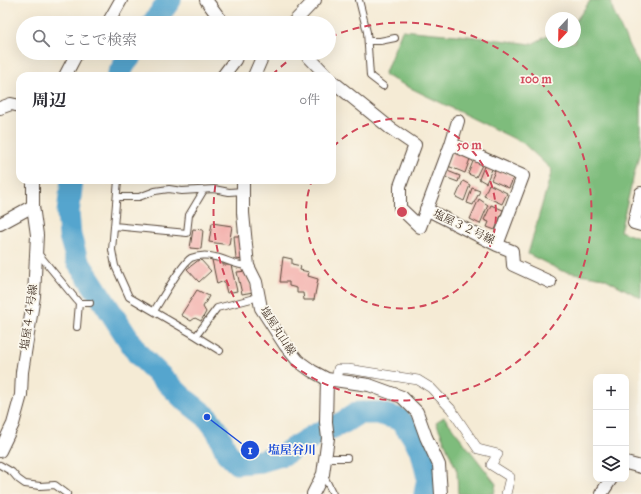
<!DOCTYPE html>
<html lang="ja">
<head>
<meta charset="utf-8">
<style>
  body { margin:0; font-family:"IM FELL Great Primer","Noto Serif JP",serif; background:#f7f7f7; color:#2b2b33 }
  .controls { position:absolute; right:12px; bottom:12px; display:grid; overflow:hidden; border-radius:8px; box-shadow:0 4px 16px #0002 }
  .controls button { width:36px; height:36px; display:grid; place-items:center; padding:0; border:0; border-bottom:1px solid #e1e1e2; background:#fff; color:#2b2b33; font:20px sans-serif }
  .compass { position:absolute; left:545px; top:12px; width:36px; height:36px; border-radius:50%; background:#fff; box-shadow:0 4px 16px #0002; rotate:202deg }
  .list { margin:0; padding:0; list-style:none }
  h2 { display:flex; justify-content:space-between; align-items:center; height:52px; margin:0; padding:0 16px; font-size:17px }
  h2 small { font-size:13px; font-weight:400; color:#7c7c81 }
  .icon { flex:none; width:22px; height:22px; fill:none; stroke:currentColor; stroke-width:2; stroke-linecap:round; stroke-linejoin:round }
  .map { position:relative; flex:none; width:641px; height:494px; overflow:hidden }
  .search { position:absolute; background:#fff; box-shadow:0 4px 16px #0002; left:16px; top:16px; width:320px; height:44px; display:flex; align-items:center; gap:10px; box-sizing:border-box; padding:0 14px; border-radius:22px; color:#7c7c81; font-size:15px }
  .panel { position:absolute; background:#fff; box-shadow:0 4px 16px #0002; left:16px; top:72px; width:320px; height:112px; border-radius:12px }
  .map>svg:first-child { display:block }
</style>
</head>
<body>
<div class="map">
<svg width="641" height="494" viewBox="0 0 641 494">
  <rect width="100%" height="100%" fill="#fbf7ec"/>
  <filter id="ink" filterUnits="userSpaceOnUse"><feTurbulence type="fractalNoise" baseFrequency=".025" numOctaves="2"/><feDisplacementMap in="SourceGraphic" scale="8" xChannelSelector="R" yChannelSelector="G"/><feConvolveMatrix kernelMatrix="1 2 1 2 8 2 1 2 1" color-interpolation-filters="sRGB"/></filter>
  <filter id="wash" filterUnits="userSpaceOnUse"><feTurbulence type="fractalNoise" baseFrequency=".012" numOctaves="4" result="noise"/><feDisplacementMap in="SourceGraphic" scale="16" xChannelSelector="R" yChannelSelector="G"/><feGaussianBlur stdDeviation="0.9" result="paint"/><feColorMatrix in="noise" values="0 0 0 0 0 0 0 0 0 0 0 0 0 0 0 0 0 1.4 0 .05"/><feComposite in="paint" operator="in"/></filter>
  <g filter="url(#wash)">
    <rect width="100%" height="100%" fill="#f5ebd5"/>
    <path fill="#7ebc7c" stroke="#5c734d" d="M590 0H611L613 11 630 48 641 67V147L620 231 641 239V298L604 278 562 271 528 254 552 170 523 143 384 75 402 30 467 36 532 44 551 34V42H575V22L590 1Z
      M444 417 496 484 494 494H458L457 471 436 422Z"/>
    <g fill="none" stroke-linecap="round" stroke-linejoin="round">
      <path stroke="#54a5ce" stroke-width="23" d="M153 23 170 0
        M118 76 125 63 133 53
        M72 180 68 213 70 236 77 260 138 354 183 398 207 417 217 430 227 453 237 463 261 461 284 454 313 436 344 422 358 413H377L399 419 411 433 422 452 428 478 425 494"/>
    </g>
    <g id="blocks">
      <path fill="#f3aca8" d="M453 152 471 156 465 173 448 166Z
        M474 159 483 163 476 177 468 174Z
        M485 164 493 167 486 183 479 179Z
        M496 169 514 177 509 188 491 180Z
        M445 170 460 176 458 182 442 176Z
        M463 181 470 185 464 201 456 197Z
        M489 184 507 193 502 204 484 196Z
        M472 188 480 191 473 205 467 203Z
        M479 199 488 205 480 224 470 219Z
        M491 205 503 210 495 230 487 227 489 222 484 220Z
        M212 223 232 226 229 245 209 242Z
        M193 229 203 230 201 249 190 248Z
        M234 236H243L244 260 236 259Z
        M283 257 292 259V264L301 266 300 270 309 272 308 276 318 279 314 300H304L303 293H297V288L289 286V282H280Z
        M200 259 211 271 199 282 187 269Z
        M222 259 223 265H231L237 291 227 293 224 281 217 284 212 260Z
        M246 271 253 292 242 294 237 272Z
        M197 290 209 296 203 307 206 312 201 321 195 318 191 321 181 315Z"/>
    </g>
  </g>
  <g filter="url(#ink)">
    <use href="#blocks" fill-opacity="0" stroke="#574739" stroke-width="1"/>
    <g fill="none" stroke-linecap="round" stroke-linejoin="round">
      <defs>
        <path id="service" d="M359 0 367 32 370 76 383 86
          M368 41H380L395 38
          M118 180 112 250 115 266 129 297 196 336 217 308 259 297
          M117 197H139L155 191 169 189 182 191 214 189 229 192 243 191
          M114 226 187 233 189 215 204 190
          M37 252 79 303 77 327
          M79 303H90
          M154 311C161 300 181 264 191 258 198 255 208 255 215 257 226 259 236 266 248 266
          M196 336 220 351
          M325 458H347
          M0 465 12 472 18 479 25 484 40 486 55 485 67 494
          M323 474 333 494"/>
        <path id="pedestrian" d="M336 380 338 369H348L418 380 431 388 451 409 478 449 498 454 491 465 510 477 506 494"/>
        <path id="minor" d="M206 0 223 23
          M108 23 121 0
          M293 23 315 0
          M305 53 327 76
          M65 76 77 53
          M223 76 235 60 238 53
          M254 76 264 53
          M332 81 390 128 415 145 400 186V208L420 227 451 144 523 176 497 245 426 209
          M0 108 11 104 20 106
          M451 144 458 121
          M243 180V213L248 266 256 282 261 308 285 345 298 361 312 371 327 379 369 385 402 397 417 412 426 437 439 465 441 494
          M641 193 634 223 641 225
          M0 224 33 206
          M497 245 512 251 513 265 550 282
          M0 451 13 424 21 395 22 372 34 296 37 235 33 206V180
          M626 463 641 467
          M313 494 323 474 328 438 326 422 327 379
          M601 494 611 479"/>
      </defs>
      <use href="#service" stroke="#574739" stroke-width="8"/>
      <use href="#pedestrian" stroke="#574739" stroke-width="10"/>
      <use href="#minor" stroke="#574739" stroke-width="14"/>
      <use href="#service" stroke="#fff" stroke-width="6"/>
      <use href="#pedestrian" stroke="#fff" stroke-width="9"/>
      <use href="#minor" stroke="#fff" stroke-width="12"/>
    </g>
  </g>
  <g fill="none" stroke="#d1495b" stroke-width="2" stroke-dasharray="7 5">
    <path d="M333 147A95 95 0 1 1 312 180"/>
    <path d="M272 75A189 189 0 0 1 299 53M330 37A189 189 0 1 1 216 181"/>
  </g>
  <g text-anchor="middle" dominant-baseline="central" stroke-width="3.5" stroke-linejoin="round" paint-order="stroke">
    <g font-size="11" fill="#3b2a1e" stroke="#fbf7ec">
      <text transform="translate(464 227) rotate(25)">塩屋３２号線</text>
      <text transform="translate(29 317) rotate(-82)">塩屋４４号線</text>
      <text transform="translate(278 331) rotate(57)">塩屋丸山線</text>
    </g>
  </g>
  <circle cx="402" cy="212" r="6" fill="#d1495b" stroke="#fbf7ec" stroke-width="2"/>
  <g font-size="12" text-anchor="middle" font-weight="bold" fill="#d1495b" stroke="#fbf7ec" stroke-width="3.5" stroke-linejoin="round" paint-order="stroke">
    <text x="536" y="83">100 m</text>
    <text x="469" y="149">50 m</text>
  </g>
  <path fill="none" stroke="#1d4ed8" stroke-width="1.5" d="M207 417L250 450"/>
  <g fill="#1d4ed8" stroke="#fbf7ec" stroke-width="1.5">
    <circle cx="207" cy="417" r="4"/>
    <circle cx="250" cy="450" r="10"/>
  </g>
  <g font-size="12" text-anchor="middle" font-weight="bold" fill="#fff">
    <text x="250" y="454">1</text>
  </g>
  <g font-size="12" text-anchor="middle" font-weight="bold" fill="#1d4ed8" stroke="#fbf7ec" stroke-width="3.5" stroke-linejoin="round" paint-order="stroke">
    <text x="292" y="454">塩屋谷川</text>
  </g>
</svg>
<div class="controls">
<button>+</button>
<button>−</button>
<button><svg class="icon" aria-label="layers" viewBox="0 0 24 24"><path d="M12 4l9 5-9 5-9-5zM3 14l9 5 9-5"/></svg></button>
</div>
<svg class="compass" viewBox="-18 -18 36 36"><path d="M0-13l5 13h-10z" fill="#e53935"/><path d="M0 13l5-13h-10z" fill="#7c7c81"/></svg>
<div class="search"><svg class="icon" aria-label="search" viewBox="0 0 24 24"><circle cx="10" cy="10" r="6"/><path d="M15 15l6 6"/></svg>ここで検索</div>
<section class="panel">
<h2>周辺<small>0件</small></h2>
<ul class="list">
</ul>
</section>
</div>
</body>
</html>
